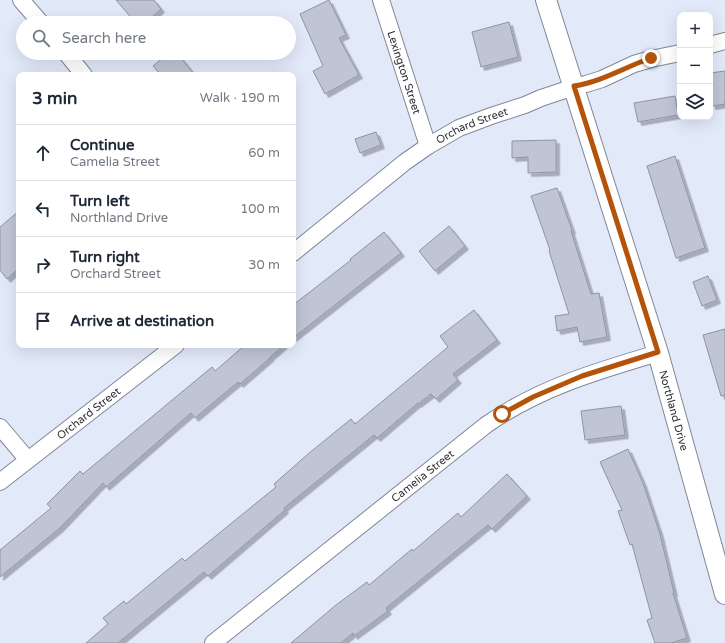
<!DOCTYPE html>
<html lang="en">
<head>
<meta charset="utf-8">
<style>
  body { margin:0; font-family:"Varela Round",sans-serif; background:#f2f2f3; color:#1f2937 }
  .controls { position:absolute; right:12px; top:12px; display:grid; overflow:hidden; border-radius:8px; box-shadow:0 4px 16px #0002 }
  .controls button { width:36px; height:36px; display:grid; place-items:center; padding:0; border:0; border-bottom:1px solid #e0e1e3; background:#fff; color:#1f2937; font:20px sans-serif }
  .stop { position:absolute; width:12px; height:12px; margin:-9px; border:3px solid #b45309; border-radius:50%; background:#fff }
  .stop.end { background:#b45309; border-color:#fff; box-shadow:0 1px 4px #0008 }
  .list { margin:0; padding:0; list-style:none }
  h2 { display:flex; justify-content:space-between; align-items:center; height:52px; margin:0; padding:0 16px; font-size:17px }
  h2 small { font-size:13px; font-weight:400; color:#747a83 }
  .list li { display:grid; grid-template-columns:26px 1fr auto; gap:12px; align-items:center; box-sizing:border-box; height:56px; padding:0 16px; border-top:1px solid #e0e1e3 }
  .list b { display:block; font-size:15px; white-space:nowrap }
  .list p { margin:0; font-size:13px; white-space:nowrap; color:#747a83 }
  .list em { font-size:13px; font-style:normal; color:#747a83 }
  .icon { flex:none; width:22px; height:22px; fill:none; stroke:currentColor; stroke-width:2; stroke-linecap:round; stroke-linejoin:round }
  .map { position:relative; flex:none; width:725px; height:643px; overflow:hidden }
  .search { position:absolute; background:#fff; box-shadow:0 4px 16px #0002; left:16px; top:16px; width:280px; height:44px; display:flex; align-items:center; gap:10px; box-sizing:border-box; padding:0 14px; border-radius:22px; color:#747a83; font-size:15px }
  .panel { position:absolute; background:#fff; box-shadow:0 4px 16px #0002; left:16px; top:72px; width:280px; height:276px; border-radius:8px }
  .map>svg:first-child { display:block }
</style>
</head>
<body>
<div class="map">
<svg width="725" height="643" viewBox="0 0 725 643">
  <defs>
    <filter id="shadow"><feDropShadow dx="3.5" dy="3.5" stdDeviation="0" flood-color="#0004"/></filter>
  </defs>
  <rect width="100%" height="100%" fill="#e2e9f9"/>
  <path fill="#bfc5d5" stroke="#8e94a2" filter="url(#shadow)" d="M116 0H154L161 9 145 23H136Z
    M329 0 346 35 339 38 359 75 325 94 313 71 323 66 300 14Z
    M509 22 518 57 481 67 472 32Z
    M169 53H177L195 75H161L153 66Z
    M725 71V104L712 106 710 94V73Z
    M675 96 678 115 638 122 634 103Z
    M376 132 381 145 360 153 355 139Z
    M556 140V172L528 173V157L512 158V141Z
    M675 156 705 248 676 258 647 166Z
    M557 188 572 230 571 231 591 294 599 293 607 337 580 342 577 327 557 331 555 316 569 314 549 251 550 250 531 196Z
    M19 211V268L7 279 0 270V227Z
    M449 226 465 246 435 271 419 251Z
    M384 232 401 253 293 338V305L351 260 350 259Z
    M708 276 717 300 702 306 693 282Z
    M474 310 497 340 453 374 458 380 436 399 431 394 418 404V403L377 438 374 435 284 508 285 510 208 576 204 572 118 643H86L108 624 103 618 124 601 126 604 182 558 185 561 276 487 274 484 308 454 351 419 355 424 448 347 440 336Z
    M725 329V395L721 396 703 335Z
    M245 345H284L270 357V358L240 384 238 382 195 418 191 413 106 487 103 483 60 528 0 577V550L51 508 47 504 80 471 83 474 212 367 215 371Z
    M621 406 625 435 585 440 581 411Z
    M628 449 643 483 660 534 674 593H673L687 638 671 643H655L647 620 652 618 632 544 630 545 618 511 622 510 600 462Z
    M507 474 527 496 492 529 488 525 439 565 386 608 388 611 354 636 353 633 341 643H291L336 605 367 582 369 585 412 549 413 551 458 513 461 517Z"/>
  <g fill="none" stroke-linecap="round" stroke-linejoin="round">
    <defs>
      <g id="minor">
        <path d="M21 0 41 23"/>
        <path id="s1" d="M381 0 428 146"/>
        <path d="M710 45 725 41"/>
        <path d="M66 53 84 75"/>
        <path id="s2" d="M293 253 405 162 428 146 459 128 491 116 525 105 541 98 574 87 586 84 602 79 634 64 651 59 680 53"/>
        <path d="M0 427 28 460"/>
        <path id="s3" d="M0 482 176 345"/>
        <path id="s4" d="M213 643 486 425C539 388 597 371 658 353"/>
      </g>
      <g id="tertiary">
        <path id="s5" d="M546 0 658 353 725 594"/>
      </g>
    </defs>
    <use href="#minor" stroke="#818795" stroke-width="18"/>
    <use href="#tertiary" stroke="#818795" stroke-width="22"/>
    <use href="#minor" stroke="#fff" stroke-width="16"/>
    <use href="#tertiary" stroke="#fff" stroke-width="20"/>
  </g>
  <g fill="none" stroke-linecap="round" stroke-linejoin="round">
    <path stroke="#b45309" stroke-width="5" d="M502 414 533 397 582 376 658 352 574 86C601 82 625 67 651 58"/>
  </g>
  <g text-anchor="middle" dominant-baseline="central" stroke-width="3" stroke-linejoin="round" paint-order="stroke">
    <g font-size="11" fill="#2e3036" stroke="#e2e9f9">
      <text stroke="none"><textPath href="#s1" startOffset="76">Lexington Street</textPath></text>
      <text stroke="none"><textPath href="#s2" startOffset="221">Orchard Street</textPath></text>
      <text stroke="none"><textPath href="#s5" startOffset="430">Northland Drive</textPath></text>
      <text stroke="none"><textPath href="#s3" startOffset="112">Orchard Street</textPath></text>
      <text stroke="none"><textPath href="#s4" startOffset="268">Camelia Street</textPath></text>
    </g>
  </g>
</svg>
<div class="controls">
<button>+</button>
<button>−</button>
<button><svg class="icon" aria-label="layers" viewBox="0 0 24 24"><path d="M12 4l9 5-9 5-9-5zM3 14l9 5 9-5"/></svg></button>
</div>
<div class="stop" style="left:502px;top:414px"></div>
<div class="stop end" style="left:651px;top:58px"></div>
<div class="search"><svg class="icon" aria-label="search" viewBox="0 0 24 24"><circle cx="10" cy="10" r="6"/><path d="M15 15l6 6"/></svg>Search here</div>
<section class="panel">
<h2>3 min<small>Walk · 190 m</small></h2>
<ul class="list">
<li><svg class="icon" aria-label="ahead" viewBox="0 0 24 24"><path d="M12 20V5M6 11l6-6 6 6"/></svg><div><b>Continue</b><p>Camelia Street</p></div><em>60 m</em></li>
<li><svg class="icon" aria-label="left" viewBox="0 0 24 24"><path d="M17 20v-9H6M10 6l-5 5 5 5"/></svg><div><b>Turn left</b><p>Northland Drive</p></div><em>100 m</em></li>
<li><svg class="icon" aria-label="right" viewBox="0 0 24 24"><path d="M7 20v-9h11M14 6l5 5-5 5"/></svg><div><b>Turn right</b><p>Orchard Street</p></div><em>30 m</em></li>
<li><svg class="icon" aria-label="arrive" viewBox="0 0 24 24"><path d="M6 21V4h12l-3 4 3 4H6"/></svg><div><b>Arrive at destination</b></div></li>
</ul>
</section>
</div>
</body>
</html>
